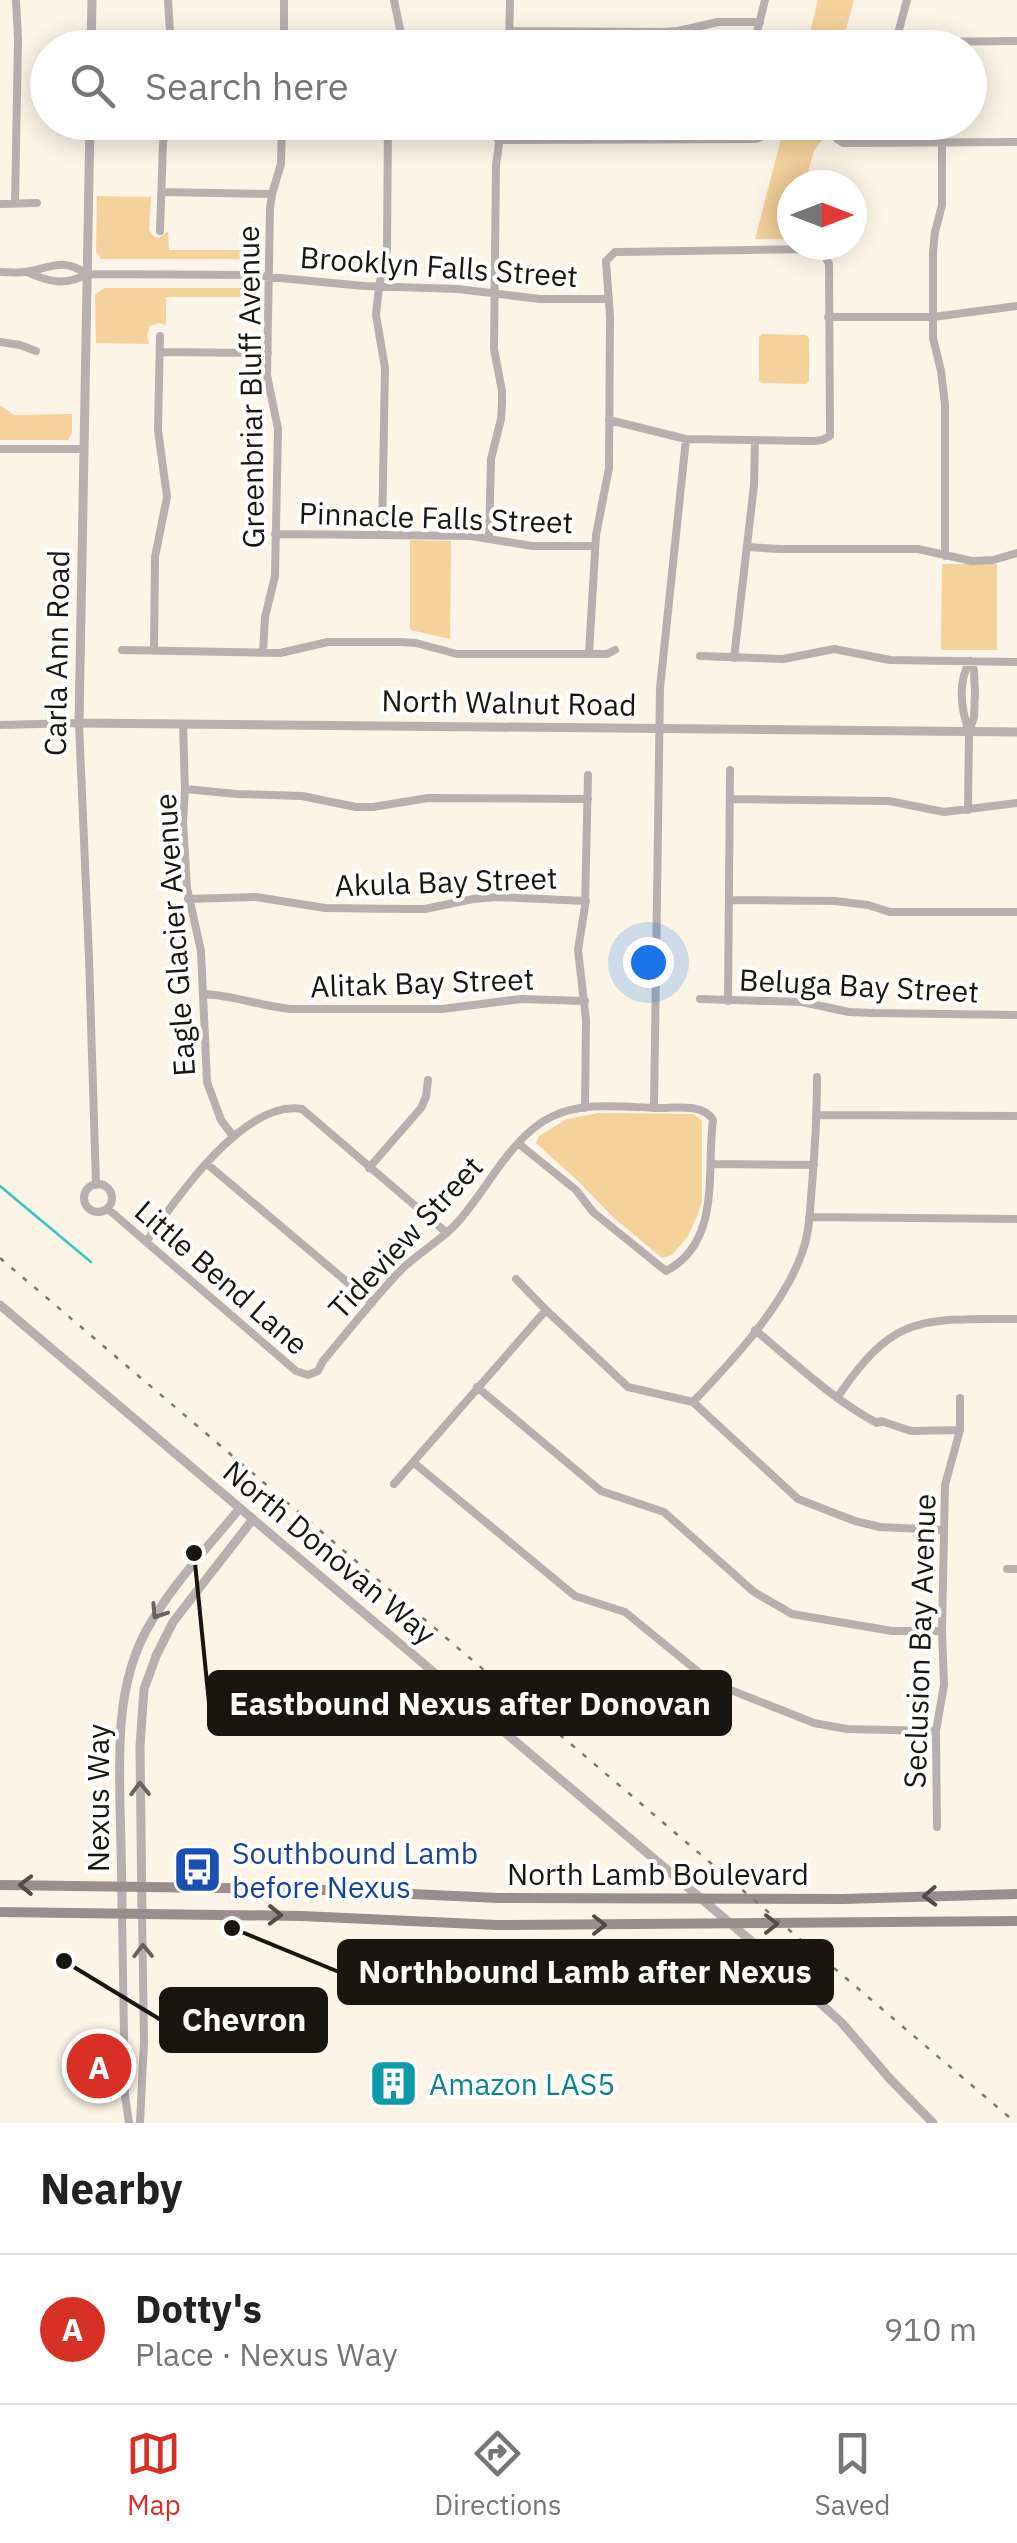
<!DOCTYPE html>
<html lang="en">
<head>
<meta charset="utf-8">
<style>
  body { margin:0; font-family:"IBM Plex Sans",sans-serif; background:#f6f6f6; color:#222 }
  .compass { position:absolute; left:777px; top:170px; width:90px; height:90px; border-radius:50%; background:#fff; box-shadow:0 5px 25px #0003; rotate:90deg }
  .you { position:absolute; left:648px; top:962px; width:35px; height:35px; margin:-25px; border:8px solid #fff; border-radius:50%; background:#1a73e8; box-shadow:0 0 0 15px #1a73e833 }
  .badge { display:grid; place-items:center; width:65px; height:65px; border-radius:50%; background:#d93025; color:#fff; font-size:32px; font-weight:700 }
  .pin { position:absolute; translate:-50% -50%; border:5px solid #fff; box-shadow:0 2px 10px #0006 }
  .list { margin:0; padding:0; list-style:none }
  h2 { display:flex; justify-content:space-between; align-items:center; height:130px; margin:0; padding:0 40px; font-size:42px }
  h2 small { font-size:32px; font-weight:400; color:#767676 }
  .list li { display:grid; grid-template-columns:65px 1fr auto; gap:30px; align-items:center; box-sizing:border-box; height:150px; padding:0 40px; border-top:2px solid #e0e0e0 }
  .list b { display:block; font-size:38px; white-space:nowrap }
  .list p { margin:0; font-size:32px; white-space:nowrap; color:#767676 }
  .list em { font-size:32px; font-style:normal; color:#767676 }
  .icon { flex:none; width:55px; height:55px; fill:none; stroke:currentColor; stroke-width:2; stroke-linecap:round; stroke-linejoin:round }
  .map { position:relative; flex:none; width:1017px; height:2123px; overflow:hidden }
  .search { position:absolute; background:#fff; box-shadow:0 5px 25px #0003; left:30px; right:30px; top:30px; height:110px; display:flex; align-items:center; gap:25px; box-sizing:border-box; padding:0 35px; border-radius:55px; color:#767676; font-size:38px }
  .sheet { height:280px; background:#fff }
  nav { display:flex; justify-content:space-around; align-items:center; box-sizing:border-box; height:140px; border-top:2px solid #e0e0e0; background:#fff; font-size:28px; color:#767676 }
  nav a { display:grid; justify-items:center; gap:5px }
  nav .on { color:#d93025 }
  .map>svg:first-child { display:block }
</style>
</head>
<body>
<div class="map">
<svg width="1017" height="2123" viewBox="0 0 1017 2123">
  <rect width="100%" height="100%" fill="#fcf4e7"/>
  <path fill="#f5d29c" d="M818 0H854L841 47H806Z
    M786 122 838 123 860 127 856 130 841 127 831 128 814 151 804 185H792V226L788 239H755L781 139 771 135 772 128 783 130Z
    M97 196 151 197 149 230 154 237 159 238 168 231 169 250H259L258 259H101L96 251Z
    M104 288H259V297H166V325L159 323 150 326 147 335 149 344 96 343 95 295Z
    M762 334 806 335 809 338V381L806 384 762 383 759 381V337Z
    M0 405 14 415 72 414V433L68 440H0Z
    M410 540 451 541 450 639 410 630Z
    M942 564H997V650H941Z
    M598 1113 694 1114 702 1121V1201L698 1214 688 1236 679 1247 672 1255 662 1258 614 1218 578 1181 536 1143 539 1136 567 1119Z"/>
  <g fill="none" stroke-linecap="round" stroke-linejoin="round">
    <path stroke="#36c6c7" stroke-width="2.5" d="M0 1186 91 1262"/>
    <path stroke="#b7b0af" stroke-width="8" d="M168 0 171 48
      M394 0 402 39 401 48
      M509 31 662 32 678 31 718 22H760
      M897 38 919 42 1017 41
      M284 48V0
      M509 48 510 0
      M753 48 765 0
      M894 48 907 0
      M730 139 734 122
      M837 139 843 143 1017 142
      M498 140 756 139 763 136
      M942 142V205L935 232 933 252V338L941 371 945 405V556
      M871 143 875 122
      M162 192 272 194
      M15 203 18 39 16 0
      M0 204 37 203
      M160 231 163 143 166 122
      M0 272C8 272 17 273 25 272 50 269 61 256 87 274
      M27 272C48 282 66 286 87 274L248 275 364 286 458 289 540 299H609
      M828 317H933L1017 306
      M0 342 20 345 36 351
      M161 352 268 353
      M0 449H84
      M275 534 471 536 532 546H595
      M382 535 385 368 376 315 379 286 387 250 388 122
      M489 538 491 459 501 419 502 404V391L494 349 496 165 502 122
      M747 547 780 549H918L972 561 993 560 1017 553
      M122 650 280 653 328 642H399L416 643 457 654H607L615 650
      M154 651 155 557 167 497 158 430 160 336
      M263 652 265 617 275 576 278 429 267 375 270 209 272 194 281 164 282 122
      M589 654 596 535 609 468 610 317 606 261 615 252H621L810 249 824 254 829 264 830 436 822 440 814 441 686 439 609 420
      M700 656 783 659 834 649 890 660 1017 662
      M734 658 754 485 755 440
      M183 724 185 789 183 823 187 888 201 951 207 1082 221 1120 233 1136
      M0 725 79 723 89 958 96 1185
      M969 732C961 709 957 683 970 661
      M185 789 237 794 302 796 356 807H373L428 798 588 799
      M730 799 889 801 944 812 1017 803
      M968 810 969 732 974 717 975 693 974 670 970 661
      M188 899 256 897 325 908 404 909H425L473 899 496 897 586 901
      M729 900 835 901 868 905 890 912H1017
      M203 994C233 995 260 1006 290 1009H442L521 999 585 1001
      M700 999 802 1002 849 1012 874 1013 1017 1015
      M728 1001 730 770
      M585 1108 586 1020 578 950 585 906 588 775
      M654 1108 660 688 686 439
      M817 1115 1017 1116
      M207 1164 372 1303
      M711 1164 814 1165
      M369 1168 421 1108 426 1097 428 1080
      M84 1198a14 14 0 1 1 28 0a14 14 0 1 1-28 0Z
      M108 1209 296 1371 308 1375 318 1371 323 1361C348 1331 372 1301 398 1273 415 1255 438 1243 456 1224 486 1192 511 1136 551 1117 583 1101 622 1107 657 1108 675 1108 703 1103 713 1120 706 1171 722 1242 666 1271L593 1212 576 1190 519 1144
      M809 1217 1017 1219
      M146 1242C175 1200 244 1099 302 1109L447 1233
      M516 1279 546 1310 628 1387 693 1402 798 1499 855 1521 880 1527 943 1530
      M755 1330C795 1363 832 1399 877 1423L881 1421 911 1431 960 1430
      M477 1387 601 1491 664 1512 754 1592 792 1614 892 1631H942
      M837 1398C895 1312 921 1320 1017 1319
      M693 1402C732 1361 783 1307 802 1253 810 1232 810 1208 812 1185 815 1149 817 1113 817 1077
      M413 1462 575 1596 625 1612 707 1679 718 1685 814 1723 847 1729 936 1731
      M394 1484 546 1310
      M1007 1569H1017
      M937 1827 936 1731 944 1685 942 1631 945 1485 960 1430V1398
      M122 1914 125 2095 129 2123
      M140 2123 144 2042 142 1914"/>
    <path stroke="#b7b0af" stroke-width="9" d="M91 48 92 0
      M90 122 79 723 1017 732
      M0 1305 763 1951 842 2023 890 2079 933 2123
      M122 1914C122 1878 121 1841 120 1805 119 1747 117 1685 146 1631 171 1586 207 1548 240 1508
      M142 1914 140 1747 144 1689 156 1656 173 1622 253 1519"/>
    <path stroke="#998e8d" stroke-width="10" d="M0 1885 303 1889 498 1898 843 1899 1017 1894
      M0 1912 302 1916 497 1925 1017 1921"/>
    <path stroke="#7c776f" stroke-width="2.5" stroke-dasharray="5 10" stroke-linecap="butt" d="M0 1258 1016 2123"/>
  </g>
  <defs><path id="oneway-chevron" d="M-2-3.5L2.5 0L-2 3.5" fill="none" stroke-width="1.6" stroke-linecap="round" stroke-linejoin="round" transform="scale(2.5)"/></defs>
  <g stroke="#686360">
    <use href="#oneway-chevron" transform="translate(158 1612) rotate(123)"/>
    <use href="#oneway-chevron" transform="translate(140 1789) rotate(-91)"/>
    <use href="#oneway-chevron" transform="translate(143 1951) rotate(-91)"/>
  </g>
  <g stroke="#534c49">
    <use href="#oneway-chevron" transform="translate(26 1885) rotate(-179)"/>
    <use href="#oneway-chevron" transform="translate(930 1896) rotate(178)"/>
    <use href="#oneway-chevron" transform="translate(275 1915) rotate(1)"/>
    <use href="#oneway-chevron" transform="translate(771 1924)"/>
    <use href="#oneway-chevron" transform="translate(599 1925)"/>
  </g>
  <defs>
    <symbol id="bus-square" viewBox="-11 -11 22 22"><rect x="-9" y="-9" width="18" height="18" rx="4" fill="#1a4fb4" stroke="#fff"/><path d="M-5-6H5V4H4V6H2V4H-2V6H-4V4H-5ZM-3.5-4V0h7V-4ZM-3.5 1.2v1.5H-2V1.2ZM2 1.2v1.5H3.5V1.2Z" fill="#fff"/></symbol>
    <symbol id="building-square" viewBox="-11 -11 22 22"><rect x="-9" y="-9" width="18" height="18" rx="4" fill="#0f9aa8" stroke="#fff"/><path d="M-4-6H4V6H1V3H-1V6H-4ZM-2.5-4.3h1.7v1.8h-1.7ZM.8-4.3h1.7v1.8H.8ZM-2.5-1h1.7V.8h-1.7ZM.8-1h1.7V.8H.8Z" fill="#fff"/></symbol>
  </defs>
  <g fill-rule="evenodd">
    <use href="#bus-square" x="170" y="1842" width="55" height="55"/>
    <use href="#building-square" x="366" y="2056" width="55" height="55"/>
  </g>
  <g text-anchor="middle" dominant-baseline="central" stroke-width="8" stroke-linejoin="round" paint-order="stroke">
    <g font-size="30" fill="#191612" stroke="#fff">
      <text transform="translate(439 266) rotate(4)">Brooklyn Falls Street</text>
      <text transform="translate(250 387) rotate(-91)">Greenbriar Bluff Avenue</text>
      <text transform="translate(436 517) rotate(2)">Pinnacle Falls Street</text>
      <text transform="translate(56 653) rotate(-89)">Carla Ann Road</text>
      <text transform="translate(509 702) rotate(1)">North Walnut Road</text>
      <text transform="translate(446 881) rotate(-2)">Akula Bay Street</text>
      <text transform="translate(174 935) rotate(-94)">Eagle Glacier Avenue</text>
      <text transform="translate(422 982) rotate(-2)">Alitak Bay Street</text>
      <text transform="translate(859 985) rotate(3)">Beluga Bay Street</text>
      <text transform="translate(405 1237) rotate(-47)">Tideview Street</text>
      <text transform="translate(222 1277) rotate(41)">Little Bend Lane</text>
      <text transform="translate(330 1552) rotate(40)">North Donovan Way</text>
      <text transform="translate(919 1641) rotate(-88)">Seclusion Bay Avenue</text>
      <text transform="translate(97 1798) rotate(-90)">Nexus Way</text>
      <text x="658" y="1873">North Lamb Boulevard</text>
    </g>
    <g font-size="30" fill="#164399" stroke="#fff" text-anchor="start">
      <text x="232" y="1852">Southbound Lamb<tspan x="232" dy="34">before Nexus</tspan></text>
    </g>
    <g font-size="30" fill="#0d838f" stroke="#fff" text-anchor="start">
      <text x="429" y="2083">Amazon LAS5</text>
    </g>
  </g>
  <path fill="none" stroke="#191612" stroke-width="4" d="M194 1553L209 1703M232 1928L339 1972M64 1961L161 2020"/>
  <g fill="#191612" stroke="#fff" stroke-width="4">
    <circle cx="194" cy="1553" r="10"/>
    <circle cx="232" cy="1928" r="10"/>
    <circle cx="64" cy="1961" r="10"/>
  </g>
  <g fill="#191612" stroke="#191612" stroke-width="4">
    <rect x="209" y="1672" width="521" height="62" rx="10"/>
    <rect x="339" y="1941" width="493" height="62" rx="10"/>
    <rect x="161" y="1989" width="165" height="62" rx="10"/>
  </g>
  <g font-size="32" text-anchor="middle" font-weight="bold" fill="#fff">
    <text x="470" y="1715">Eastbound Nexus after Donovan</text>
    <text x="585" y="1983">Northbound Lamb after Nexus</text>
    <text x="244" y="2031">Chevron</text>
  </g>
</svg>
<svg class="compass" viewBox="-18 -18 36 36"><path d="M0-13l5 13h-10z" fill="#e53935"/><path d="M0 13l5-13h-10z" fill="#767676"/></svg>
<div class="you"></div>
<div class="pin badge" style="left:99px;top:2066px">A</div>
<div class="search"><svg class="icon" aria-label="search" viewBox="0 0 24 24"><circle cx="10" cy="10" r="6"/><path d="M15 15l6 6"/></svg>Search here</div>
</div>
<section class="sheet">
<h2>Nearby<small></small></h2>
<ul class="list">
<li><span class="badge">A</span><div><b>Dotty's</b><p>Place · Nexus Way</p></div><em>910 m</em></li>
</ul>
</section>
<nav>
<a class="on"><svg class="icon" aria-label="map" viewBox="0 0 24 24"><path d="M3 6l6-2 6 2 6-2v14l-6 2-6-2-6 2zM9 4v14M15 6v14"/></svg>Map</a>
<a><svg class="icon" aria-label="directions" viewBox="0 0 24 24"><path d="M12 3l9 9-9 9-9-9zM9 14v-3h6M13 9l2 2-2 2"/></svg>Directions</a>
<a><svg class="icon" aria-label="saved" viewBox="0 0 24 24"><path d="M7 4h10v16l-5-4-5 4z"/></svg>Saved</a>
</nav>
</body>
</html>
